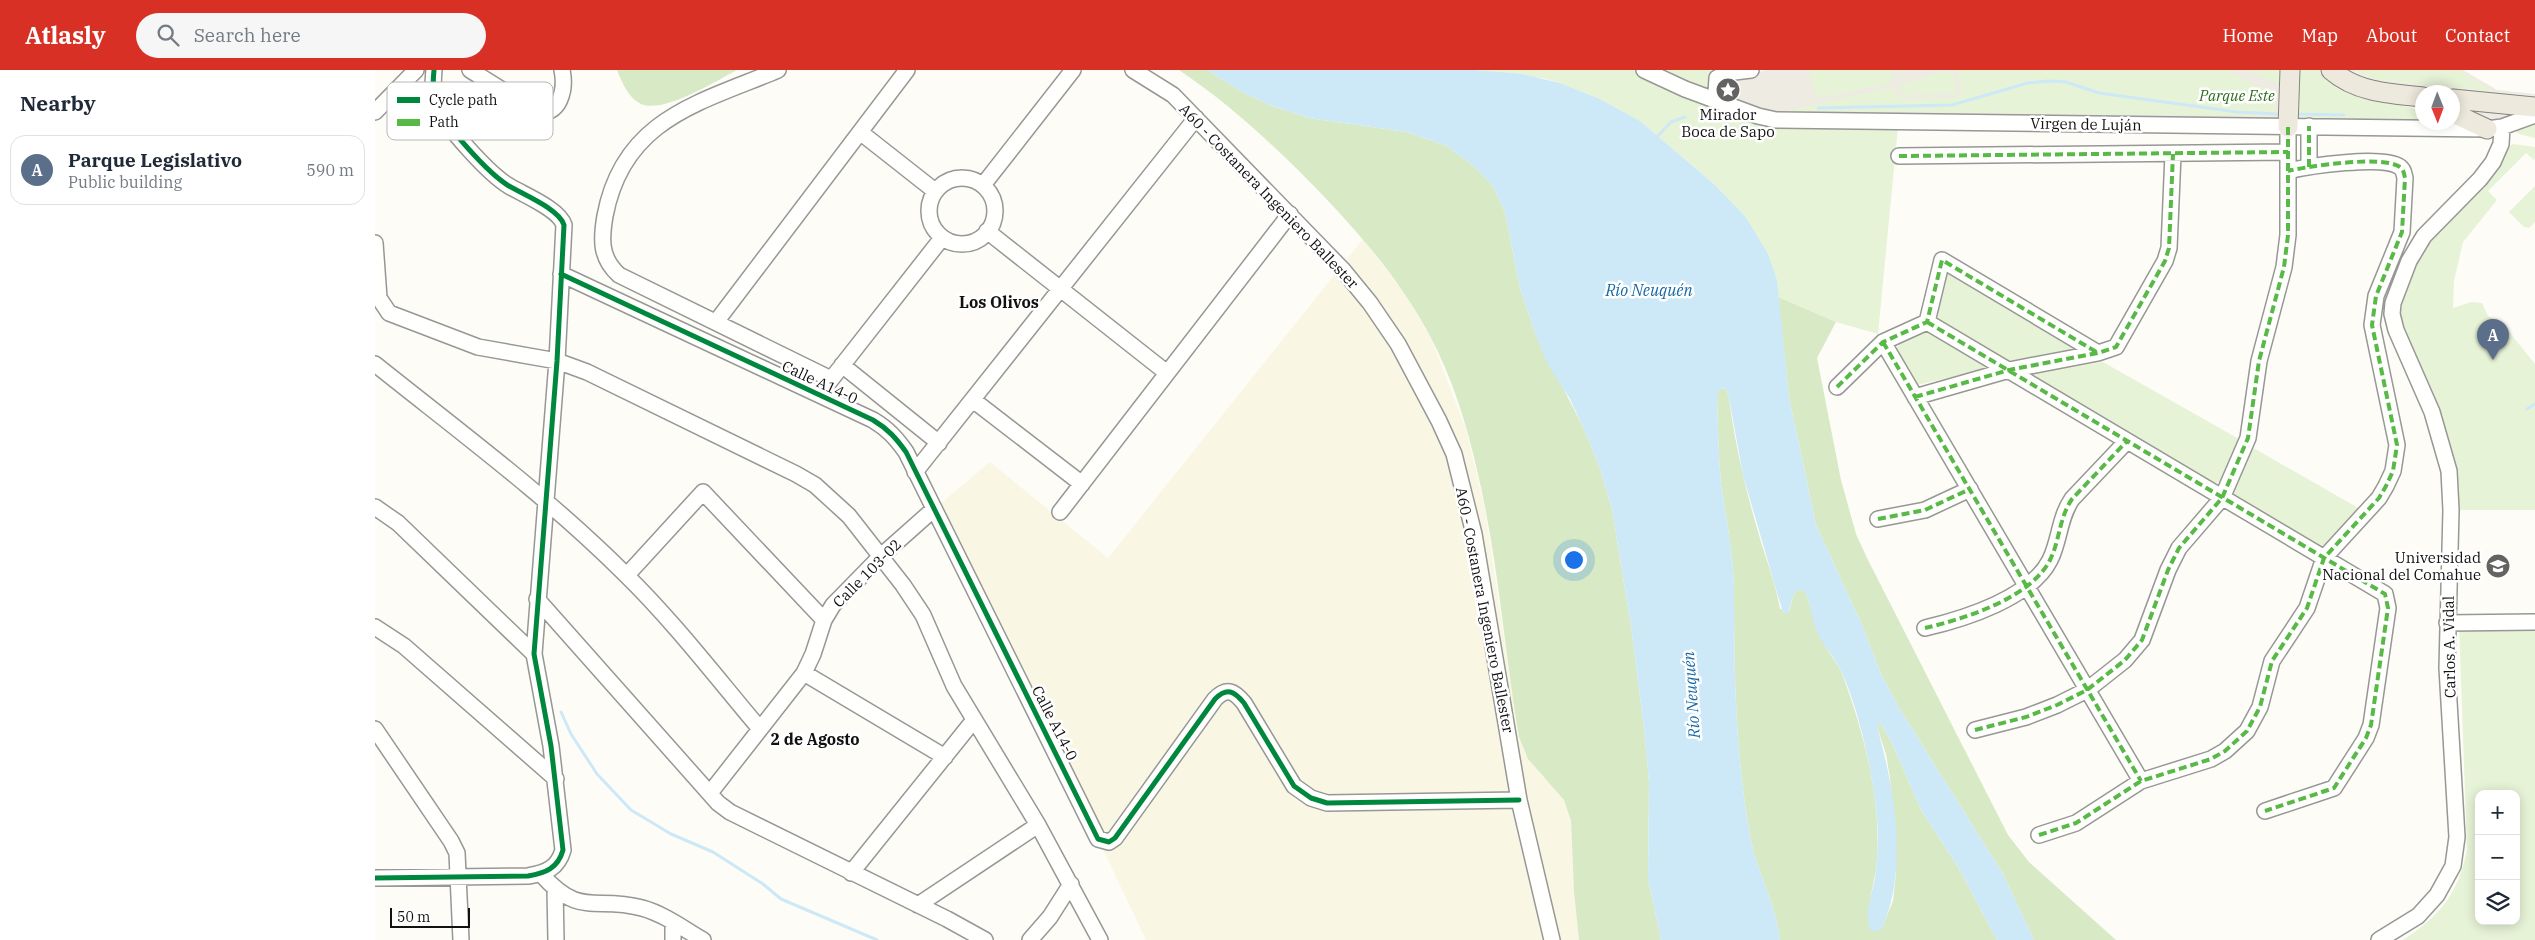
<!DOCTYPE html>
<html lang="en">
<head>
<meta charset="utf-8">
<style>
  body { margin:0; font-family:"IBM Plex Serif",serif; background:#f6f6f7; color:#1f2937 }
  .controls { position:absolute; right:15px; bottom:15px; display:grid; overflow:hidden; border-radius:10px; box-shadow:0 2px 12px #0003 }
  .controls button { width:45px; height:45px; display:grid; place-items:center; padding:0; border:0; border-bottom:1px solid #e0e1e3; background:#fff; color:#1f2937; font:25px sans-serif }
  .compass { position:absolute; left:2040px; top:15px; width:45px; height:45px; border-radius:50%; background:#fff; box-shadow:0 2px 12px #0003; rotate:179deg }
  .scale { position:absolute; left:15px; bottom:12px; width:80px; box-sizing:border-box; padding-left:5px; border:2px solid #111; border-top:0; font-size:14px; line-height:18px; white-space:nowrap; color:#111; -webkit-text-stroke:4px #fff; paint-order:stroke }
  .you { position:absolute; left:1198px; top:489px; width:18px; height:18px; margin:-12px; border:4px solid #fff; border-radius:50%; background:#1a73e8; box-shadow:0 0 0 8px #1a73e833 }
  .badge { display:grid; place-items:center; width:32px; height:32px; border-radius:50%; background:#d93025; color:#fff; font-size:16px; font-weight:700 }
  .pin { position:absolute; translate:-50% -41px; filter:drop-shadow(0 1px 2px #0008) }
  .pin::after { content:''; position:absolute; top:26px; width:18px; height:15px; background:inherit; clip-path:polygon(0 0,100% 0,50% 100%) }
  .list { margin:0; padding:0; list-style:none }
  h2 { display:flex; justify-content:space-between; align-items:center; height:65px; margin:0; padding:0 20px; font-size:21px }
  h2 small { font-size:16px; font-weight:400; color:#747a83 }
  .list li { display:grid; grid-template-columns:32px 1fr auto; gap:15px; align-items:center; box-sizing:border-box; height:70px; margin:0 10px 10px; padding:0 10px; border:1px solid #e0e1e3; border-radius:15px }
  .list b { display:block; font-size:19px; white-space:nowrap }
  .list p { margin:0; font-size:16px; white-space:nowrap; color:#747a83 }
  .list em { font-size:16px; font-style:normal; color:#747a83 }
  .icon { flex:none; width:28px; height:28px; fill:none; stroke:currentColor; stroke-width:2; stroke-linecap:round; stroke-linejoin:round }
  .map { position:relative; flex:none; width:2160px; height:870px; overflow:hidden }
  header { display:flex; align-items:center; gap:30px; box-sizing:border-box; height:70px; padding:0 25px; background:#d93025; color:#fff }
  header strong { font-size:24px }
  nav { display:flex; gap:28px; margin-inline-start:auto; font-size:18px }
  .search { width:350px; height:45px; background:#f6f6f7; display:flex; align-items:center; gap:12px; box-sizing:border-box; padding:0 18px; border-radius:28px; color:#747a83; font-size:19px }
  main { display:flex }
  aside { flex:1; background:#fff }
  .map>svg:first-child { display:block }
</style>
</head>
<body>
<header>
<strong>Atlasly</strong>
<div class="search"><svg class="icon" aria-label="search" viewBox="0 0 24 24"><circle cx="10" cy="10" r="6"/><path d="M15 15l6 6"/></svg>Search here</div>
<nav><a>Home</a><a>Map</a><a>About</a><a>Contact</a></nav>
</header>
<main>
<aside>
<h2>Nearby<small></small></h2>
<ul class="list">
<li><span class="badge" style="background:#5c6f8a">A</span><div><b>Parque Legislativo</b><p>Public building</p></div><em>590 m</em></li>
</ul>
</aside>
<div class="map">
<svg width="2160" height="870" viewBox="0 0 2160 870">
  <rect width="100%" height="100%" fill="#fdfcf7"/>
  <path fill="#f9f7e4" d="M988 169 1031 225 1056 268 1091 359 1110 439 1144 667 1165 704 1178 715 1189 730 1196 751 1199 822 1204 870H771L723 769 559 439 615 392 733 488Z"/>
  <path fill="#e7f3d7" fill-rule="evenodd" d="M1098 0H1259L1275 9 1388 53 1523 57 1503 264 1461 252 1403 227 1402 210 1370 146 1340 115 1265 51 1225 29 1185 13 1167 8Z
    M1282 0H1346L1336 22Z
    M1394 0H1910L1907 47 1404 45 1344 21 1373 4Z
    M1919 0H1946L1971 19 2047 41V52L1921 50Z
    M1975 0H2083L2121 22 2002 10Z
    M2160 52V68L2144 64 2141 61 2143 59Z
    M2138 74 2160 77V88L2159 90 2151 83 2113 121 2122 130 2088 172 2079 211 2078 238 2096 232 2107 233 2113 246 2127 253 2160 294V440H2076L2082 436 2026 253C2021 190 2094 122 2132 77Z
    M2160 116V152L2154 158 2149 157 2134 142Z
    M1574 202 1700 277V279L1636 294 1562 250 1571 203Z
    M1549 263H1554L1611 296 1612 299 1542 315 1522 282C1521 269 1538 267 1549 263Z
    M1728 292 1864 369 1848 411 1837 414 1656 306 1658 303Z
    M1875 376 1985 439 1953 473 1944 477 1860 427 1857 421Z
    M2160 552V870H2028C2065 846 2083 824 2092 780L2084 553ZM2104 724H2141V851H2104Z"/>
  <path fill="#d8eac5" d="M242 0H362C341 11 289 44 266 34 253 28 247 12 242 0Z
    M804 0H832L867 22 897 36 934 48 1032 62 1072 76 1100 97 1118 116 1130 142 1145 218 1160 263 1208 357 1223 393 1237 439 1256 556 1269 658 1274 712 1273 808 1286 870H1204L1199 822 1196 751 1189 730 1153 689 1144 667C1129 579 1123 487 1102 400 1092 355 1077 307 1055 266 1022 204 974 151 924 101 885 63 850 31 804 0Z
    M1403 227 1461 252 1442 288 1466 410 1481 464 1492 488 1633 765 1654 792 1741 870H1659L1628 804 1524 638 1506 604 1487 555 1441 455 1414 327Z
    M1345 318 1351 319 1354 328C1360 376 1372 425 1386 472 1393 494 1401 515 1405 539L1414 541 1419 524 1422 520 1429 521 1432 526C1437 542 1442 558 1449 573 1454 585 1464 594 1468 606 1489 664 1506 727 1502 789 1501 809 1494 826 1493 846L1507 858 1518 831 1521 803 1515 708 1511 684 1502 657 1505 652 1517 673 1546 740 1583 797 1622 870H1405C1401 833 1381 801 1375 765 1360 683 1359 598 1359 516 1358 482 1351 448 1346 414 1343 384 1343 354 1342 324Z"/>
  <path fill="#edebe2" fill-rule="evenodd" d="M1394 0H1433L1442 28 1513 14 1518 9 1517 0H1527V4L1536 0H1583L1587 23 1581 28 1527 29 1518 19 1513 18 1410 41 1900 46 1901 22 1875 13 1853 0H1869L1904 14 1905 0H1910L1906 50 1404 45 1352 29 1345 12ZM1574 0 1579 4 1582 23 1530 25 1526 22 1524 16 1527 14Z
    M1966 0H1975L2002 10 2119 22 2083 0H2088L2122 20 2160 24V31L1996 14Z
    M2081 37 2136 44 2121 53Z"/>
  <path fill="#cde8f7" d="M832 0H1098L1147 4 1185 13 1225 29 1265 51 1340 115 1370 146 1393 184 1402 210 1414 327 1441 455 1487 555 1506 604 1524 638 1628 804 1659 870H1622L1583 797 1546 740 1517 673 1505 652 1502 657C1519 717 1534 799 1507 858L1504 861 1495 860C1489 842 1497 825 1500 808 1502 795 1502 782 1503 770 1503 724 1486 644 1467 603 1460 587 1446 574 1440 557 1436 545 1436 532 1429 521L1422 520 1419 524 1413 543H1408L1368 405 1354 328 1351 319 1346 318 1342 324C1343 354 1343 384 1346 414 1351 448 1358 482 1359 516 1359 598 1360 683 1375 765 1381 801 1401 833 1405 870H1286L1273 808 1274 712 1269 658 1256 556 1237 439 1223 393 1208 357 1195 329 1172 293 1160 263 1145 218 1130 142 1118 116 1100 97 1072 76 1032 62 934 48 897 36 867 22Z"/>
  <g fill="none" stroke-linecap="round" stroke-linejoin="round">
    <path stroke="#cde8f7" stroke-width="3" d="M1443 38 1577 35 1653 13 1673 11 1691 12 1724 23 1862 42 1902 44
      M1921 44 1969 45
      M1281 68 1296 52 1310 47
      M2152 339 2160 334
      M186 642 196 664 222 704 256 740 296 764 338 782 388 814 406 829 502 870"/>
    <defs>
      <path id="minor" d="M95 0 161 41C185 48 191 19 187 0
        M403 0C324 33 248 49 230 146 226 169 225 188 244 205L456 309
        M758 0 798 25 968 200 995 233 1023 274 1064 351 1079 384 1099 464 1144 730 1177 870
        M1269 0 1310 19 1383 46 1401 50 2112 59 2127 57 2160 45
        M1351 34 1341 23 1342 8 1351 3 1376 0
        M0 42 41 0
        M485 62 560 121
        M1524 86 1913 82
        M1934 97V56
        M554 141a33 33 0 1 1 66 0a33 33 0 1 1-66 0Z
        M608 115 698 0
        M612 161 792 303
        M0 173 4 228 14 243 103 277 182 291 212 302 421 404 440 415 474 446 528 515 548 545 579 616 663 755 725 870
        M186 204 498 350C513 359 521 368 531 382L723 769 734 772 740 768 840 629C852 617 859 621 869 633L919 716 936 728 952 733 1144 730
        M341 252 532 0
        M1552 252 2010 524 2013 538 1996 655 1991 668 1959 718 1890 741
        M1508 272 1766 711
        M0 294C85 362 173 427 250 504 299 552 341 607 385 659
        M467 295 564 373
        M451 316 567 168
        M1462 317 1508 272 1552 252 1567 190 1723 283
        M1540 327 1634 300 1723 283 1741 277 1790 191 1794 178 1798 84
        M598 330 707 414
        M540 402 821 48
        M0 437 23 453 159 584
        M685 442 915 144
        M1503 449 1550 440 1595 419
        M252 505 328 422 449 550
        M162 529 343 733 355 742 572 849 610 870
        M2072 553 2160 552
        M0 557 29 576 181 709
        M1550 558C1589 549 1656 528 1675 490 1685 470 1684 448 1697 429L1752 371
        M429 603 570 687
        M0 659 76 771 82 783 86 870
        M1600 660 1651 647 1682 635 1712 620 1750 590 1767 570 1793 500 1804 478 1847 428 1873 368 1884 291 1909 197 1913 165V57
        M335 723 429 603 438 584 449 550 458 535 506 486 559 439
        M1664 765 1701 753 1766 711 1836 689 1850 681 1872 661 1885 637 1897 591 1932 538 1949 488 2004 428 2011 416 2018 401 2022 375 1997 255 2001 226 2027 162 2030 108C2029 104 2029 100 2025 97 2008 85 1934 96 1913 101
        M476 803 599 650
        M166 804C206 849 220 825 267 838 289 844 309 859 328 870
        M0 808 153 806C171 803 183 798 188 780L176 676 159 584 182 291 189 155C184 139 149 125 134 116 114 104 70 56 61 34 57 23 58 11 59 0
        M180 819 181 870
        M543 835 663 755
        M298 852V870
        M655 870 675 847 696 814
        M2004 870 2043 846 2062 825 2078 796 2082 767 2072 598 2076 440 2074 401 2057 342 2021 260 2017 244 2018 233 2034 191 2049 166 2105 109 2118 92 2126 74 2127 57"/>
      <path id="major" d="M1956 0C1981 22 2015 24 2048 27
        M2078 29 2160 37
        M2078 43 2112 59
        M1913 57 1915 0"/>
    </defs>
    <use href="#minor" stroke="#979795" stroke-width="18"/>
    <use href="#major" stroke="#858482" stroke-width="21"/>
    <use href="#minor" stroke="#fffffe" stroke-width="15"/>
    <use href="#major" stroke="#ede9dc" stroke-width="19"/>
    <path stroke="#58b947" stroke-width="4" stroke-dasharray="8 4" stroke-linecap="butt" d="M1524 86 1913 82
      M1934 97V56
      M1552 252 2010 524 2013 538 1996 655 1991 668 1959 718 1890 741
      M1508 272 1766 711
      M1462 317 1508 272 1552 252 1567 190 1723 283
      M1540 327 1634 300 1723 283 1741 277 1790 191 1794 178 1798 84
      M1503 449 1550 440 1595 419
      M1550 558C1589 549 1656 528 1675 490 1685 470 1684 448 1697 429L1752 371
      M1600 660 1651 647 1682 635 1712 620 1750 590 1767 570 1793 500 1804 478 1847 428 1873 368 1884 291 1909 197 1913 165V57
      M1664 765 1701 753 1766 711 1836 689 1850 681 1872 661 1885 637 1897 591 1932 538 1949 488 2004 428 2011 416 2018 401 2022 375 1997 255 2001 226 2027 162 2030 108C2029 104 2029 100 2025 97 2008 85 1934 96 1913 101"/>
    <defs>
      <path id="cycleway" d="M186 204 498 350C513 359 521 368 531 382L723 769 734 772 740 768 840 629C852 617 859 621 869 633L919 716 936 728 952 733 1144 730
        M0 808 153 806C171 803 183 798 188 780L176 676 159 584 182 291 189 155C184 139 149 125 134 116 114 104 70 56 61 34 57 23 58 11 59 0"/>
    </defs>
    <use href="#cycleway" stroke="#fff" stroke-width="8"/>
    <use href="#cycleway" stroke="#00873e" stroke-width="5"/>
  </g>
  <defs>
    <symbol id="sight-disc" viewBox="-11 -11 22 22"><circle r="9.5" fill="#646362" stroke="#fff"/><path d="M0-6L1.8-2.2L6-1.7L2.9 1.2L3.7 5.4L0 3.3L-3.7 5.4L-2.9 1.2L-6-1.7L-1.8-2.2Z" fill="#fff"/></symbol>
    <symbol id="university-disc" viewBox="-11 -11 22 22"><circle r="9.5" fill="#646362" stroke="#fff"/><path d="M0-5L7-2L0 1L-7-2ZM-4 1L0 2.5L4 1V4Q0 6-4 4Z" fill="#fff"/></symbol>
  </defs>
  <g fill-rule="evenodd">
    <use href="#sight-disc" x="1339" y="6" width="28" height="28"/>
    <use href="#university-disc" x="2109" y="482" width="28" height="28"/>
  </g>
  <g text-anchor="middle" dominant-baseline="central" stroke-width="5" stroke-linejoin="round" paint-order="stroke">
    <g font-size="15" font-style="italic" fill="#2f6b1f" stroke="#fff">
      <text x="1862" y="25">Parque Este</text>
    </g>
    <g font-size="15" fill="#111" stroke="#fff">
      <text x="1353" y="44">Mirador<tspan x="1353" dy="17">Boca de Sapo</tspan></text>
      <text x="2106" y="487" text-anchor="end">Universidad<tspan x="2106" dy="17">Nacional del Comahue</tspan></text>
    </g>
    <g font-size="15" fill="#111" stroke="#fff">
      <text transform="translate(1711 54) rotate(1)">Virgen de Luján</text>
      <text transform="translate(894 126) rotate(46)">A60 - Costanera Ingeniero Ballester</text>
      <text transform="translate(445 312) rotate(25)">Calle A14-0</text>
      <text transform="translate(492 503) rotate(-45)">Calle 103-02</text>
      <text transform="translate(1110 540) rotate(79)">A60 - Costanera Ingeniero Ballester</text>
      <text transform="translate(2074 577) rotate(-91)">Carlos A. Vidal</text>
      <text transform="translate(680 653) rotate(63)">Calle A14-0</text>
    </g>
    <g font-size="16" font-style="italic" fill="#1768a6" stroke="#fff">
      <text x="1274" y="220">Río Neuquén</text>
      <text transform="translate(1316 625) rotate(-94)">Río Neuquén</text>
    </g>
    <g font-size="16" font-weight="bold" fill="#111" stroke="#fff">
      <text x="624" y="232">Los Olivos</text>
      <text x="440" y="669">2 de Agosto</text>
    </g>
  </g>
  <rect x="12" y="12" width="166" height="58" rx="8" fill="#fff" stroke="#b8b8b8" stroke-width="1"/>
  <rect x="22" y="27" width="23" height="6" fill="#00873e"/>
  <rect x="22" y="49" width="23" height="7" fill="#58b947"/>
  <g font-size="14" fill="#111">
    <text x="54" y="35">Cycle path</text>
    <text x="54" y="57">Path</text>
  </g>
</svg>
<div class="controls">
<button>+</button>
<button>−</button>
<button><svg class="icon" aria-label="layers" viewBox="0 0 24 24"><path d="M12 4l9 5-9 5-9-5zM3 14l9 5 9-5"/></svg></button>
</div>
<svg class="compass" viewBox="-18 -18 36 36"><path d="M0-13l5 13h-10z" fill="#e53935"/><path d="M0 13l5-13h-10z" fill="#747a83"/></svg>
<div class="scale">50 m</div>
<div class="you"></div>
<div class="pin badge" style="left:2118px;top:290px;background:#5c6f8a">A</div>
</div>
</main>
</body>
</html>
